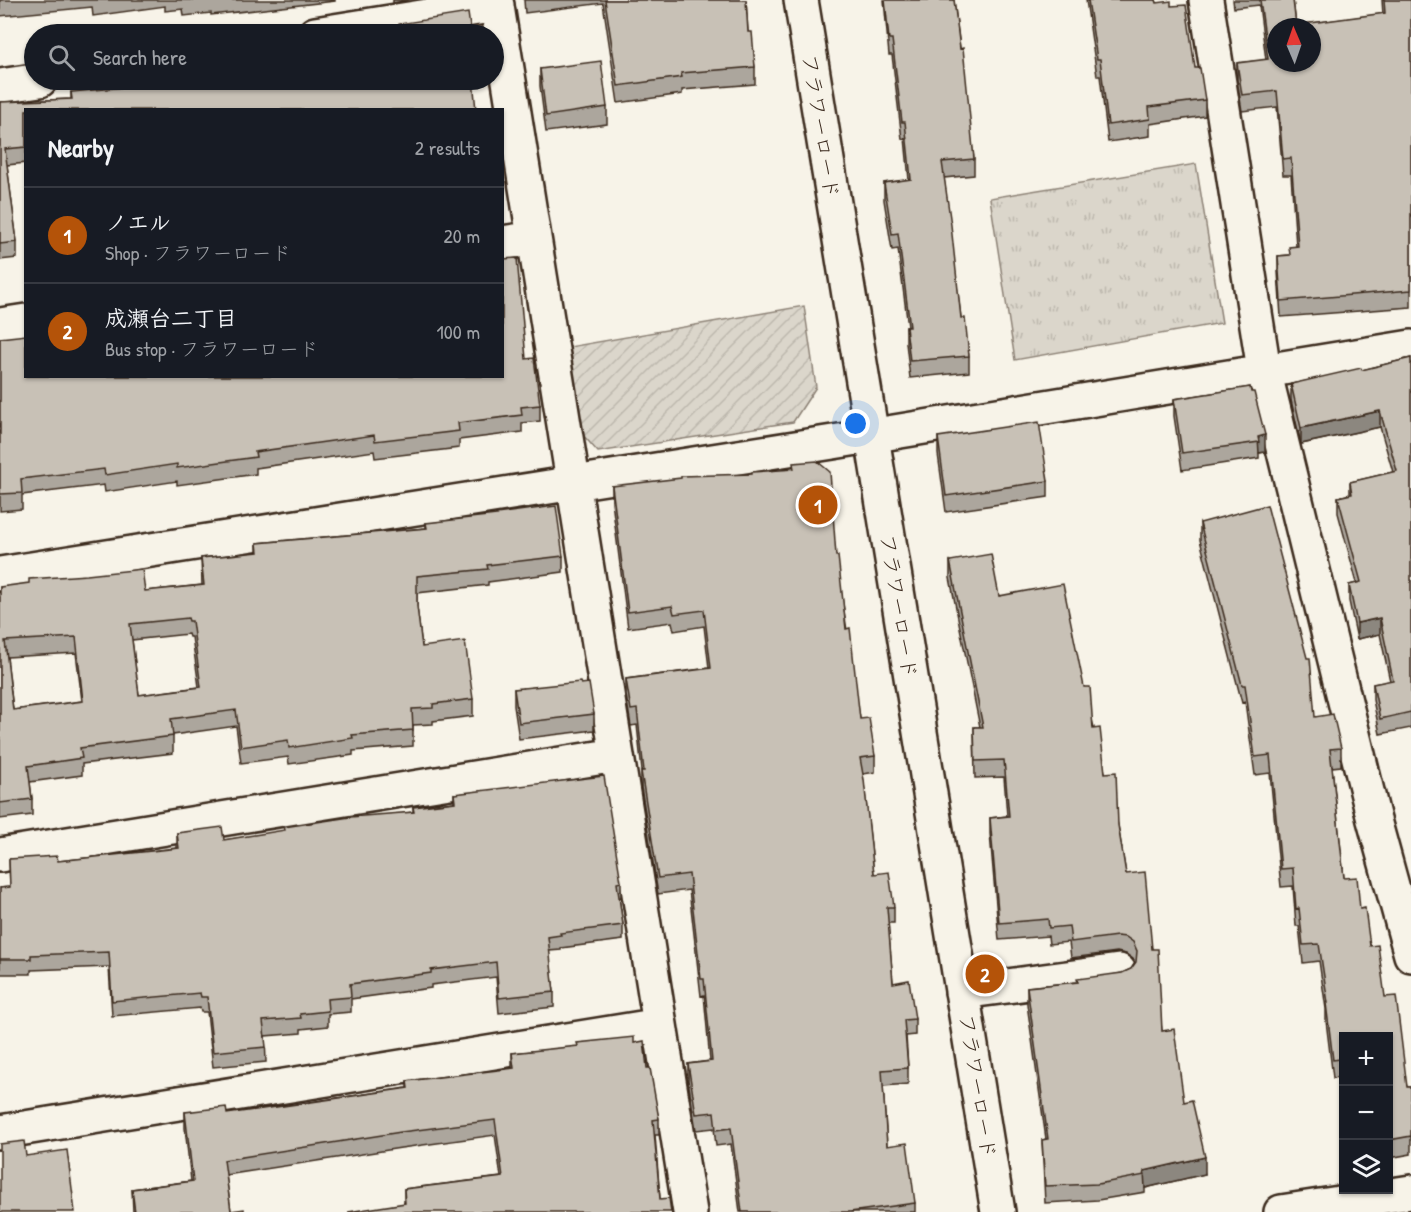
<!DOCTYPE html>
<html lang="en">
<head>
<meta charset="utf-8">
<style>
  body { margin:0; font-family:"Patrick Hand","Klee One",sans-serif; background:#20242c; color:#f1f3f6 }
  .controls { position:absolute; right:18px; bottom:18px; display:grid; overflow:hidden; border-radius:0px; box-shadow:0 2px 4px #0004 }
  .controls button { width:54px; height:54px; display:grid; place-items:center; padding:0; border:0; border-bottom:2px solid #363941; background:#171b24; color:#f1f3f6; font:30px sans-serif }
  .compass { position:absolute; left:1267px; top:18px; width:54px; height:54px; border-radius:50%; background:#171b24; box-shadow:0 2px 4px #0004; rotate:358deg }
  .you { position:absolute; left:856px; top:424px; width:21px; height:21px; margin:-15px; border:4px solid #fff; border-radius:50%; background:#1a73e8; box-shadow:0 0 0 9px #1a73e833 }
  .badge { display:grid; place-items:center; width:39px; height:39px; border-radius:50%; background:#b45309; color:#fff; font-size:20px; font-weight:700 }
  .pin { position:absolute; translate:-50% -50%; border:3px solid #fff; box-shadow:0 2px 6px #0006 }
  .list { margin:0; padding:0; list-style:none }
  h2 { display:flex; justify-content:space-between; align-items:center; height:78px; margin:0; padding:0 24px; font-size:26px }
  h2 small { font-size:20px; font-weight:400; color:#9ea1a6 }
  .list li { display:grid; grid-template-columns:39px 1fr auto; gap:18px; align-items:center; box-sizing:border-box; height:96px; padding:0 24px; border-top:2px solid #363941 }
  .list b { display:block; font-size:22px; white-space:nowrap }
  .list p { margin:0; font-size:20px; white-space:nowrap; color:#9ea1a6 }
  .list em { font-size:20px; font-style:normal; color:#9ea1a6 }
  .icon { flex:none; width:33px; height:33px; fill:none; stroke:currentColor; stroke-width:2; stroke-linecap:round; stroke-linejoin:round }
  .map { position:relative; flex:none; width:1411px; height:1212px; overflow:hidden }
  .search { position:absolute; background:#171b24; box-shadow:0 2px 4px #0004; left:24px; top:24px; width:480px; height:66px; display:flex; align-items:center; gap:15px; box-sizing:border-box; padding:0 21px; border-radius:33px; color:#9ea1a6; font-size:22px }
  .panel { position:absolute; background:#171b24; box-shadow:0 2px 4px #0004; left:24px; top:108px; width:480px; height:270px; border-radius:0px }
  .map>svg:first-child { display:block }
</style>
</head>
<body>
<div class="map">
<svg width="1411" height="1212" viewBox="0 0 1411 1212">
  <defs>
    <pattern id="grass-tufts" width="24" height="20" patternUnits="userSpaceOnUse" patternTransform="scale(1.5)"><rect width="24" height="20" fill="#dbd6cb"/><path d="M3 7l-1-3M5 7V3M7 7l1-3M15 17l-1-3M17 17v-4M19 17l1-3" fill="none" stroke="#bdb8ae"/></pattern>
    <pattern id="garden-furrows" width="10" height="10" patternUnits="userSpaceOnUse" patternTransform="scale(1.5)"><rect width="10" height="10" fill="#dbd6cb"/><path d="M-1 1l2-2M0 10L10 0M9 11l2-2" fill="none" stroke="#bdb8ae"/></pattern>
  </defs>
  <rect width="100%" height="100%" fill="#f7f3e8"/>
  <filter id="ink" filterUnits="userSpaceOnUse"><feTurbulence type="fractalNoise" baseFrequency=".0167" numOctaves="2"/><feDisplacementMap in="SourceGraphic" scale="12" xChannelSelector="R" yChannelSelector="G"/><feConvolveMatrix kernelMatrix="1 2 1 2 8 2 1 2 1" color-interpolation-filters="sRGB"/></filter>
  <g filter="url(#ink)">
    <path fill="url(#grass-tufts)" stroke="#8b8074" stroke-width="1.5" d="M1196 164 1222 323 1015 360 990 198Z"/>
    <path fill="url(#garden-furrows)" stroke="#8b8074" stroke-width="1.5" d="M804 306 816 387 793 422 598 452 582 434 569 347Z"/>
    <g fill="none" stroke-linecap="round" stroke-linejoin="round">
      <defs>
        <path id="minor" d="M496 0 690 1212
          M801 0 998 1212
          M1206 0 1264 370 1374 820 1411 955
          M315 34 497 5
          M0 86 40 80
          M502 243 534 238
          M0 325 26 321
          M0 574 833 442 1411 347
          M0 855 616 755
          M962 992 1119 971
          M0 1132 660 1025
          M1281 1212 1411 1192"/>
      </defs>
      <use href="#minor" stroke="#3b2a1e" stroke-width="38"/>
      <use href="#minor" stroke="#f7f3e8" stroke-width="33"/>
    </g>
    <path fill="#aca69d" stroke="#3b2a1e" stroke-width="1.5" fill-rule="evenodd" d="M0 0H335V1L211 15V13L184 16 183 9 165 11V6L93 16 92 7 0 16Z
      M393 0H409L393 3Z
      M524 0H746L748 32 755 67V84L682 90V94L618 103 603 3 525 13Z
      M884 0H954L974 159V175L944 178 961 318 969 356V372L910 378 906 343V327H908L898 249 892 250 884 200V183L909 180 905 138 902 139 892 55H889Z
      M1086 0H1156L1157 3 1171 6 1195 68 1205 100V116L1150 124V136L1108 142 1100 76H1097Z
      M1233 0H1293L1296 25 1383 14 1382 0H1411V307L1281 317 1278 272V256L1289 255 1296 246 1291 175H1283L1277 107 1242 111 1237 79V63L1266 60 1259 5 1234 8Z
      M540 69 607 107V124L546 132 540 86Z
      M126 80H473L26 110V163L7 165 17 242V258L0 260V102L71 99V92L126 87Z
      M0 338 526 359 540 405V421L522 423V432L459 440V448L375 458 374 451 256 468V474L177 485V481L105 492 104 485 22 495V509L0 511Z
      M1411 358V728L1380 734 1373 700V684L1390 681 1380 634 1357 639 1349 601V585L1357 583 1338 513V497L1350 494V482L1393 472 1380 427 1301 444 1291 400V384L1362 370Z
      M1250 387 1265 452 1259 453V458L1182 470 1174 416V399Z
      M938 437 1048 481V497L946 512 938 454Z
      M612 486 836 556 860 719 875 756V772L863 774 874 874 894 907V923H888L893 983 915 1019V1035L906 1036 908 1068V1084L883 1086 887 1146 915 1203V1212H740L731 1144 716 1146 714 1128 696 1130 688 1080V1064L710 1061 704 995 701 996 689 890 658 894 641 787V771H642L637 725 631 726 626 695V679L709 668 704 626 674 631 672 622 628 628 612 502Z
      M426 523 563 556V572L488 582V585L417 593V607L422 647 473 699V716L433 721V724L413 725V746L353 751V755L289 764 288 757 241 763 236 726 173 735V753L82 764V775L30 782 32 799V815L0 819V587L145 591 202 585 201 558 257 552V543L426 528ZM188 634 189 637H192L199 687 139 695 132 640ZM76 653 82 701 13 710 7 657Z
      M1200 523 1315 717 1341 748V766L1332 767 1344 878 1360 909 1385 997 1407 1087H1411V1154L1389 1158V1036H1344V1097L1340 1077 1333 1078 1326 1021V1009L1319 961 1303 963 1299 926H1296L1293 886 1281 887 1270 773 1255 775 1245 702 1242 703 1200 540Z
      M950 561 999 596 1084 687 1118 825 1126 874 1152 949 1162 1031 1205 1174 1145 1188V1192L1098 1200 1045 1203 1042 1140 1046 1139 1027 1004V987L1077 982 1122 973 1131 969 1135 963 1133 959 1126 954 1117 952 1071 958 1069 942 1049 944 1048 936 999 940 990 834V818L1007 816 1004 777 975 778 974 727H980L950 578Z
      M581 684 594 714V730L519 739 514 706V689Z
      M454 794 621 882V897L619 898 623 925V940L561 948V950L549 951 554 992V1007L499 1013 496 977 431 985V988L351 999V1012L328 1014V1026L301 1029V1033L265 1036 266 1062 213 1067 207 1012H201L200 1008 112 1016 109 967 31 970V974H0V888L10 887 9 859 58 861 177 848V833L224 840 413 812V807L454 802Z
      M634 1043 647 1068 659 1119V1135H655L660 1199 404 1203V1189L501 1177 495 1135 401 1148 226 1175 231 1211 244 1212H133L132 1189 191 1181 185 1128V1112L227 1114 407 1088V1081L512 1068V1053Z"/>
    <path fill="#8c877f" stroke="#3b2a1e" stroke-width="1.5" d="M1380 411V427L1301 444V428Z
      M1265 435V452L1259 453 1258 437Z
      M1380 618V634L1357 639V623Z
      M1205 1157V1174L1145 1188 1144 1171Z"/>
    <path fill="#c8c1b6" stroke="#3b2a1e" stroke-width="1.5" fill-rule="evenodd" d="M605 0H746L748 32H752L755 67 681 73 682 77 618 86Z
      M885 0H954L960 49 963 48 974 159 942 162 951 225 961 318H965L969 356 910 361 906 327H910L898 233 892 234 884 183 911 179 905 122H902L892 39H889Z
      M1088 0H1156L1157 3 1171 1V6L1186 5 1195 68H1200L1205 100 1149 107 1150 119 1108 125 1100 59H1097Z
      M1260 0H1293L1296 25 1385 13 1384 0H1411V290L1281 301 1278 256 1290 255 1289 247 1298 246 1291 158 1283 159 1277 91 1242 95 1237 63 1268 59ZM1276 27H1312V63H1276Z
      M468 13 471 34H338L400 31 399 24Z
      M601 61 607 107 546 116 540 69Z
      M126 80H473L476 110H26V147L5 149 17 242 0 244V102L72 99 71 92 127 87Z
      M517 258 526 359 534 358 540 405 521 407 522 415 458 423 459 431 375 441 374 435 255 452 256 457 177 468V464L105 475 104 469 21 479 22 493 0 494V338L26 335V376H502V259Z
      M1411 358V712L1380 719 1373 684 1393 680 1380 618 1357 623 1349 585 1361 582 1338 497 1352 494 1350 482 1397 471 1380 411 1301 428 1291 384 1361 368 1362 370Z
      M1250 387 1251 392H1254L1265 435 1258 437 1259 442 1182 453 1174 399Z
      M1039 422 1048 481 946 496 938 437Z
      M817 461 830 472 836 556H838L846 629 850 628 860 719 869 718 875 756 860 758 864 780 874 874 889 872 894 907H887L893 983 909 980 915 1019 904 1020 908 1068 882 1070 887 1146 907 1143 915 1203 850 1212H742L731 1128 716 1130 714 1112 696 1114 688 1064 712 1061 704 979H701L689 874 658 878 641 771H644L637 709 631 710 626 679 711 668 704 610 674 614 672 606 628 612 612 486 681 478V476L752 474V472L794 469 793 463Z
      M1267 505 1307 658H1310L1315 717 1333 714 1341 748 1330 749 1344 878 1357 877 1360 909 1365 908 1370 946 1378 945 1385 997 1396 996 1407 1087H1411V1136L1389 1140V1036H1344V1080L1340 1059 1333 1060 1326 1003H1328L1319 944 1303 945 1299 908 1296 909 1293 868 1281 869 1270 755 1255 757 1245 685H1242L1200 523Z
      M556 506 563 556 487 565 488 569 417 576V606L422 647 465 641 473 699 433 704V708L412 709 413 730 352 735 353 738 289 748 288 740 241 747 236 710 171 719 173 736 80 748 82 758 28 766 32 799 0 803V587L29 583V579L87 575 142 569 145 591 204 585 201 558 258 552 257 543 427 528 426 523 497 515 496 514ZM188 618 189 621H192L201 687 139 695 130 624ZM76 637 83 701 13 710 5 641Z
      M991 554 999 596 1063 584 1084 687H1090L1093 729 1100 728 1105 773 1116 772 1118 825 1126 874 1145 872 1152 949H1158L1162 1031 1174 1029 1184 1102 1192 1100 1205 1157 1144 1171 1145 1175 1098 1184 1045 1186 1042 1140 1048 1139 1027 987 1078 982 1077 979 1122 973 1131 969 1136 962 1137 951 1133 942 1126 937 1117 936 1071 942 1069 926 1049 928 1048 919 999 923 990 818 1009 816 1004 760 975 761 974 727H983L950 561Z
      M580 682 581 684 589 683 594 714 519 723 514 689Z
      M604 776 621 882 617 883 623 925 560 933 561 935 548 937 554 992 499 998 496 962 431 970V973L350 984 351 997 327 999 328 1011 300 1014 301 1018 263 1021 266 1047 213 1052 207 997H201L200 993 112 1001 109 952 31 955V959H0V888L10 887 9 859 57 856 58 861 179 848 177 833 222 827 224 840 285 830 284 827 350 817 414 812 413 807 455 802 454 794Z
      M634 1037V1043L644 1041 647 1068H650L659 1119 653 1120 660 1199 669 1198 671 1212H348L405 1203 404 1189 503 1177 495 1120 401 1132 224 1160 231 1211 244 1209V1212H135L132 1189 193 1181 185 1112 226 1107 227 1114 408 1088 407 1081 514 1068 512 1053 578 1046 577 1043Z
      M24 1141 26 1156 67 1150 75 1212H0V1144Z"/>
  </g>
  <g text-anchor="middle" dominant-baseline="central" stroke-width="6" stroke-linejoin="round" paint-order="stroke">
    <g font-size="21" fill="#3b2a1e" stroke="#f7f3e8">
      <text transform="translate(821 126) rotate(81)">フラワーロード</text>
      <text transform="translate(899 606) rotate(81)">フラワーロード</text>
      <text transform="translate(978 1086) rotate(81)">フラワーロード</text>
    </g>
  </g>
</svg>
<div class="controls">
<button>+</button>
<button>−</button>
<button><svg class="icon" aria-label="layers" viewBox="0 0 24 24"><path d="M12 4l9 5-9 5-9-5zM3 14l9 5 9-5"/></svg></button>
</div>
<svg class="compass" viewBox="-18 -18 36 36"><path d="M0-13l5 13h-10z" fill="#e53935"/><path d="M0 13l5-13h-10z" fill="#9ea1a6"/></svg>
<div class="you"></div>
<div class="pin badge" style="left:818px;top:505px">1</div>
<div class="pin badge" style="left:985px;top:974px">2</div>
<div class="search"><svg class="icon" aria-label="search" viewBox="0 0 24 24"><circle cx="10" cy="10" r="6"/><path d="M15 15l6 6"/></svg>Search here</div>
<section class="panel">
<h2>Nearby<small>2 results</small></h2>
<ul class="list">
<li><span class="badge">1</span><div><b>ノエル</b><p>Shop · フラワーロード</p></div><em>20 m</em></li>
<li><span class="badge">2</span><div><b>成瀬台二丁目</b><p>Bus stop · フラワーロード</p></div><em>100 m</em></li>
</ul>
</section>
</div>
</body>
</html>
